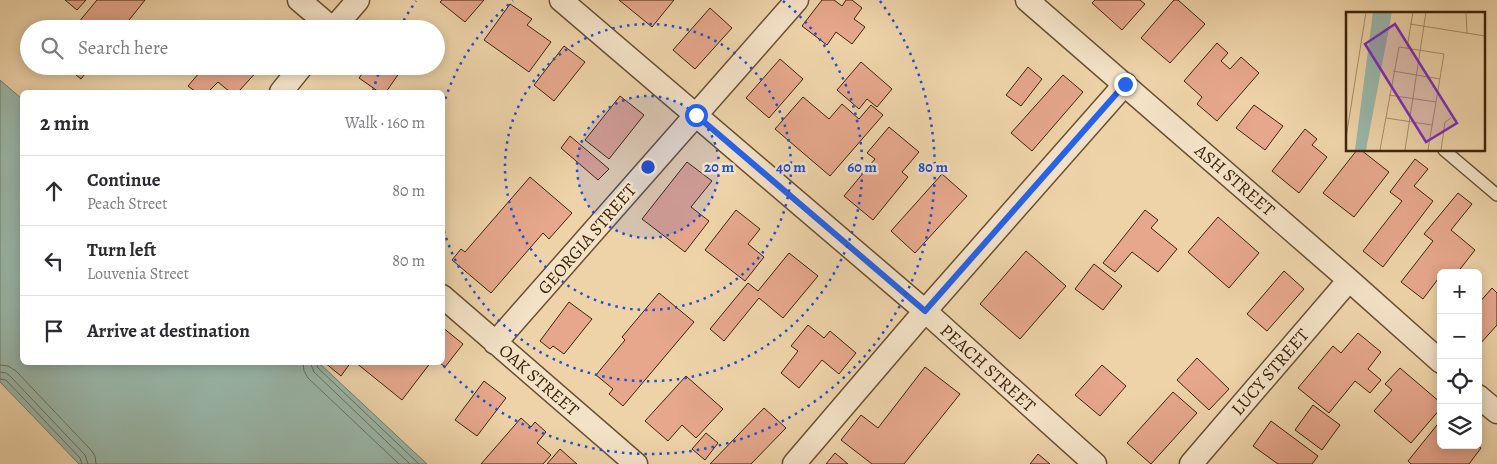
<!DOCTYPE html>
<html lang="en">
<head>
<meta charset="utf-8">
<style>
  body { margin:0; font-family:Alegreya,serif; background:#f2f2f3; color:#2b2b33 }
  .controls { position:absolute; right:15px; bottom:15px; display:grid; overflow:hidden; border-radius:8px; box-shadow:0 2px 12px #0003 }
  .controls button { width:45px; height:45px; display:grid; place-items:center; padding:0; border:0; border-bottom:1px solid #e1e1e2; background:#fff; color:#2b2b33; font:25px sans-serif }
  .stop { position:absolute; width:15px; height:15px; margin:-11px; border:4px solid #2563eb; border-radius:50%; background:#fff }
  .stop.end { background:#2563eb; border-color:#fff; box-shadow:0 1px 5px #0008 }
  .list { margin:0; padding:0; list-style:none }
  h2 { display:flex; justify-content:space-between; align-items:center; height:65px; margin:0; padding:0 20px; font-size:21px }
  h2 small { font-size:16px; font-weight:400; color:#7c7c81 }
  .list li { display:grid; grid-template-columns:32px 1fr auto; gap:15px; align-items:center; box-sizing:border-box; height:70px; padding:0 20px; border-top:1px solid #e1e1e2 }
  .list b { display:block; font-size:19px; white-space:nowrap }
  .list p { margin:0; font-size:16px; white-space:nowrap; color:#7c7c81 }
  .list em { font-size:16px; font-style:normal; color:#7c7c81 }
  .icon { flex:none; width:28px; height:28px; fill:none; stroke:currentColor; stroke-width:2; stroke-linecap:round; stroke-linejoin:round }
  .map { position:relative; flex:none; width:1497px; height:464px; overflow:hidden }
  .search { position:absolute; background:#fff; box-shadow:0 2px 12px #0003; left:20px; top:20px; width:425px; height:55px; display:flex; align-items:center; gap:12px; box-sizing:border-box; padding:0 18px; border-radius:28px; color:#7c7c81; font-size:19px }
  .panel { position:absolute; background:#fff; box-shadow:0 2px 12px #0003; left:20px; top:90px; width:425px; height:275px; border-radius:8px }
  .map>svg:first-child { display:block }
</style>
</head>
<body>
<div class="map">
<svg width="1497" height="464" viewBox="0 0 1497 464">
  <rect width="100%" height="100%" fill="#eed3a9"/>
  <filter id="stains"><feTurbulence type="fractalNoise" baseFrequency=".004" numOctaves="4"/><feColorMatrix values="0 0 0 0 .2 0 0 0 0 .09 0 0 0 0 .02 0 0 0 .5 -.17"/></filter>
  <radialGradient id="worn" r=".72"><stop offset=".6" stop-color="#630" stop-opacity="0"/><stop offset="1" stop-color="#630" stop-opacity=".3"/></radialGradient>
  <path fill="#99b7aa" stroke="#757c6a" d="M0 80 22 99V362L319 363 427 464H79L0 382Z"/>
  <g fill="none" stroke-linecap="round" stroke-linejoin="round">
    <path stroke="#6c6e5a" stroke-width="1" d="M303 362 304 371 308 378 399 464
      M310 362 314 372 410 464
      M316 362 318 368 419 464
      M0 365 8 366 16 371 91 450 95 456 96 464
      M0 372 6 373 10 376 85 455 88 464
      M0 379 6 380 80 458 82 464"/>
  </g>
  <path fill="#e6a78c" stroke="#3e240a" d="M65 0H86L77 10Z
    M97 0H145L122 29H73Z
    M442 0H484L465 22 440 2Z
    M619 0H674L652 27Z
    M822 0H834L842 6 846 0H852L862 8 854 19 865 27 852 44 836 32 827 45 802 26Z
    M1095 0H1140L1145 4 1122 30 1092 3Z
    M1174 0H1178L1205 24 1170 63 1141 38Z
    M510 4 532 19 527 25 551 42 529 72 484 40Z
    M710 8 732 28 695 69 673 50Z
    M1217 43 1228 53 1221 61 1230 69 1241 57 1259 73 1217 121 1197 104 1202 97 1184 81Z
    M564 46 585 62 554 101 534 85Z
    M780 59 803 79 769 118 746 98Z
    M861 62 892 89 877 107 867 99 859 109 837 90Z
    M65 66H91L81 79Z
    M205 66H262L238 92H230L218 82 208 92H196L188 86Z
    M368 66H398L402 69 386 92H379L359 78Z
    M1028 67 1042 79 1021 106 1006 95Z
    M1063 75 1083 92 1032 151 1011 133Z
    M620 96 644 115 609 159 585 140Z
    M803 97 829 119 842 104 859 119 871 105 883 115 830 176 775 129Z
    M1254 105 1283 126 1265 150 1236 128Z
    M889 127 919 152 902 172 908 177 873 220 844 196 875 159 867 153Z
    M1305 129 1317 139 1312 145 1327 157 1299 193 1272 171Z
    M570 136 609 169 598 180 561 148Z
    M1357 150H1361L1389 172 1354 217 1323 193Z
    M1415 159 1428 169 1414 186 1433 201 1383 267 1363 251 1402 201 1390 192Z
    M687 162 712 181 691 207 709 221 685 252 642 219Z
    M942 174 967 196 915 253 891 231Z
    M530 177 572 213 549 239 543 233 491 293 452 260 461 249 465 252Z
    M1458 193 1472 204 1451 230 1475 250 1457 273H1441V281L1438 279 1423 299 1401 282 1433 241 1424 234Z
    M736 210 760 229 748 244 764 257 745 281 705 250Z
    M1145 210 1158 220 1151 228 1177 249 1158 272 1132 252 1115 272 1103 263Z
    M1218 217 1259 253 1229 288 1188 252Z
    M1026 251 1066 286 1020 339 980 304Z
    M789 253 818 276 783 318 759 298 724 341 710 329 748 283 758 291Z
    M1094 264 1122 286 1103 310 1075 289Z
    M1284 271 1304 289 1267 331 1247 314Z
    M1492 288 1497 293V325L1480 344 1478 342V304Z
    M659 293 694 322 623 406 609 394 613 389 596 375 625 340 622 337Z
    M569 302 592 319 564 354 553 346 550 349 540 341Z
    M808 325 824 338 830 331 856 353 839 374 822 360 799 388 781 373 798 351 791 346Z
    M442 327 463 344 445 367 439 362H442Z
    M1358 333 1381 352 1368 369 1381 380 1370 393 1355 381 1329 413 1298 388 1333 346 1341 353Z
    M1197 358 1229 389 1209 410 1177 380Z
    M324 362H351L341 376Z
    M355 362H431L402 400Z
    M1102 365 1126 386 1100 416 1075 395Z
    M925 367 960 394 904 464H872L841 440 861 415 878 428Z
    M1400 368 1441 403V408L1411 443 1374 411 1392 390 1385 384Z
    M686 376 723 409 696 438 682 425 668 441 645 421Z
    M484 381 506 398 477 436 455 420Z
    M1173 392 1197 413 1151 464 1127 443Z
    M1313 405 1340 425 1322 450 1295 430Z
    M764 408 786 428 751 464H710Z
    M521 418 531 427 535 422 546 432 537 443 551 455 543 464H481Z
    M1441 420V445H1477L1481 448 1469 464H1411L1408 461Z
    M1271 421 1318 456 1312 464H1278L1253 446Z
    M706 433 718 443 705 460 692 449Z
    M560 449 577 464H547Z
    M835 453 848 464H826Z
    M1038 454 1050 464H1030Z"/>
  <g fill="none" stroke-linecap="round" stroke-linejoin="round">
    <defs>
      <path id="service" d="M1444 150 1497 195"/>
      <path id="minor" d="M299 0 333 29
        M561 0 925 311 1095 464
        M1027 0 1349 280 1441 362
        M333 29 358 0
        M281 92 302 66
        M442 296 636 464
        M495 343 797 0
        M1478 396 1497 412
        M794 464 925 311 1125 84
        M1191 464 1349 280"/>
    </defs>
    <use href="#service" stroke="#6a5032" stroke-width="14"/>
    <use href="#minor" stroke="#6a5032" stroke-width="25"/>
    <use href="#service" stroke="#f4e2c7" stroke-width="11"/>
    <use href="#minor" stroke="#f4e2c7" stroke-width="22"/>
  </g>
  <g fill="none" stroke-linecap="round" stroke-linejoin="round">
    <path stroke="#2563eb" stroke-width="6" d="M696 115 925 311 1125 84"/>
  </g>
  <circle cx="648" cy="167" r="71" fill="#1d4ed8" fill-opacity=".12"/>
  <g fill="none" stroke="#1d4ed8" stroke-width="2.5" stroke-dasharray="2.5 5">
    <circle cx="648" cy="167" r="71"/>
    <circle cx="648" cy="167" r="143"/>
    <path d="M443 106A214 214 0 0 1 513 1M783 1A214 214 0 1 1 443 228"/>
    <path d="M373 91A285 285 0 0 1 381 67M400 27A285 285 0 0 1 416 1M880 1A285 285 0 0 1 441 363"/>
  </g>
  <g text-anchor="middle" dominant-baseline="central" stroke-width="5" stroke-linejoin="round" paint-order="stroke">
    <g font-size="18" fill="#3e240a" stroke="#f4e2c7">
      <text transform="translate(1235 180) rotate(41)">ASH STREET</text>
      <text transform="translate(587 239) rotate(-49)">GEORGIA STREET</text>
      <text transform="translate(988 368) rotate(42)">PEACH STREET</text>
      <text transform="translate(1270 372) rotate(-49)">LUCY STREET</text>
      <text transform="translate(539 380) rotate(41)">OAK STREET</text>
    </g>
  </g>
  <g transform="translate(1346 12)">
    <rect width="139" height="139" fill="#eed3a9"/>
    <path d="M27 0H46L20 138H9Z" fill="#99b7aa"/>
    <path fill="none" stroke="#a88d69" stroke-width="1" d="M120 0 121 21M64 12 139 24M61 36 67 0M47 59 94 67M43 83 90 90M40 106 86 113M0 126 20 0M34 138 53 35 98 42 82 138M59 138 80 0M95 138 99 110 105 106"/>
    <path fill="#7b2cbf" fill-opacity="0.15" stroke="#7b2cbf" stroke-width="2.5" d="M49 12 111 111 80 130 19 32Z"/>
    <rect width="139" height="139" fill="none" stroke="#3e240a" stroke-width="2.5"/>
  </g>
  <circle cx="648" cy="167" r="8" fill="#1d4ed8" stroke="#f4e2c7" stroke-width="2.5"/>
  <g font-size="15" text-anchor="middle" font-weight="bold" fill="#1d4ed8" stroke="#f4e2c7" stroke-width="5" stroke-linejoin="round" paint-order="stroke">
    <text x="719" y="172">20 m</text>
    <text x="791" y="172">40 m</text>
    <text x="862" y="172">60 m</text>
    <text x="933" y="172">80 m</text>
  </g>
  <rect width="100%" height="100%" filter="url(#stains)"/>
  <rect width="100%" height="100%" fill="url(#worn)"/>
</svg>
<div class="controls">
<button>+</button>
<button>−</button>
<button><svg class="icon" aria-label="locate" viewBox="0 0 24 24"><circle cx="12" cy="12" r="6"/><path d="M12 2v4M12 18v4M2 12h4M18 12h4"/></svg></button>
<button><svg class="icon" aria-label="layers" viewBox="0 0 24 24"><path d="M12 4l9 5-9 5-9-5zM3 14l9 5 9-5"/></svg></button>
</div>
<div class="stop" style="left:696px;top:115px"></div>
<div class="stop end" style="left:1125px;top:84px"></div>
<div class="search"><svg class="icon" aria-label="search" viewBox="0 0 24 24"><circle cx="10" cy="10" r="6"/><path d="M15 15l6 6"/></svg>Search here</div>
<section class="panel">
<h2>2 min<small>Walk · 160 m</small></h2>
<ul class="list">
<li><svg class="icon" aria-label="ahead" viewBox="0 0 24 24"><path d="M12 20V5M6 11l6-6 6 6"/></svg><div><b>Continue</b><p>Peach Street</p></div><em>80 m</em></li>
<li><svg class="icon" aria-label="left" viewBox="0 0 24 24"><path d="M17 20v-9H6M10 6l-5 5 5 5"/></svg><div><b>Turn left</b><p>Louvenia Street</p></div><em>80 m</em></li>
<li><svg class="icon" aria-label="arrive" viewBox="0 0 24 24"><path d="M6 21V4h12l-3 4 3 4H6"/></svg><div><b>Arrive at destination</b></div></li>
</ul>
</section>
</div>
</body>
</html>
